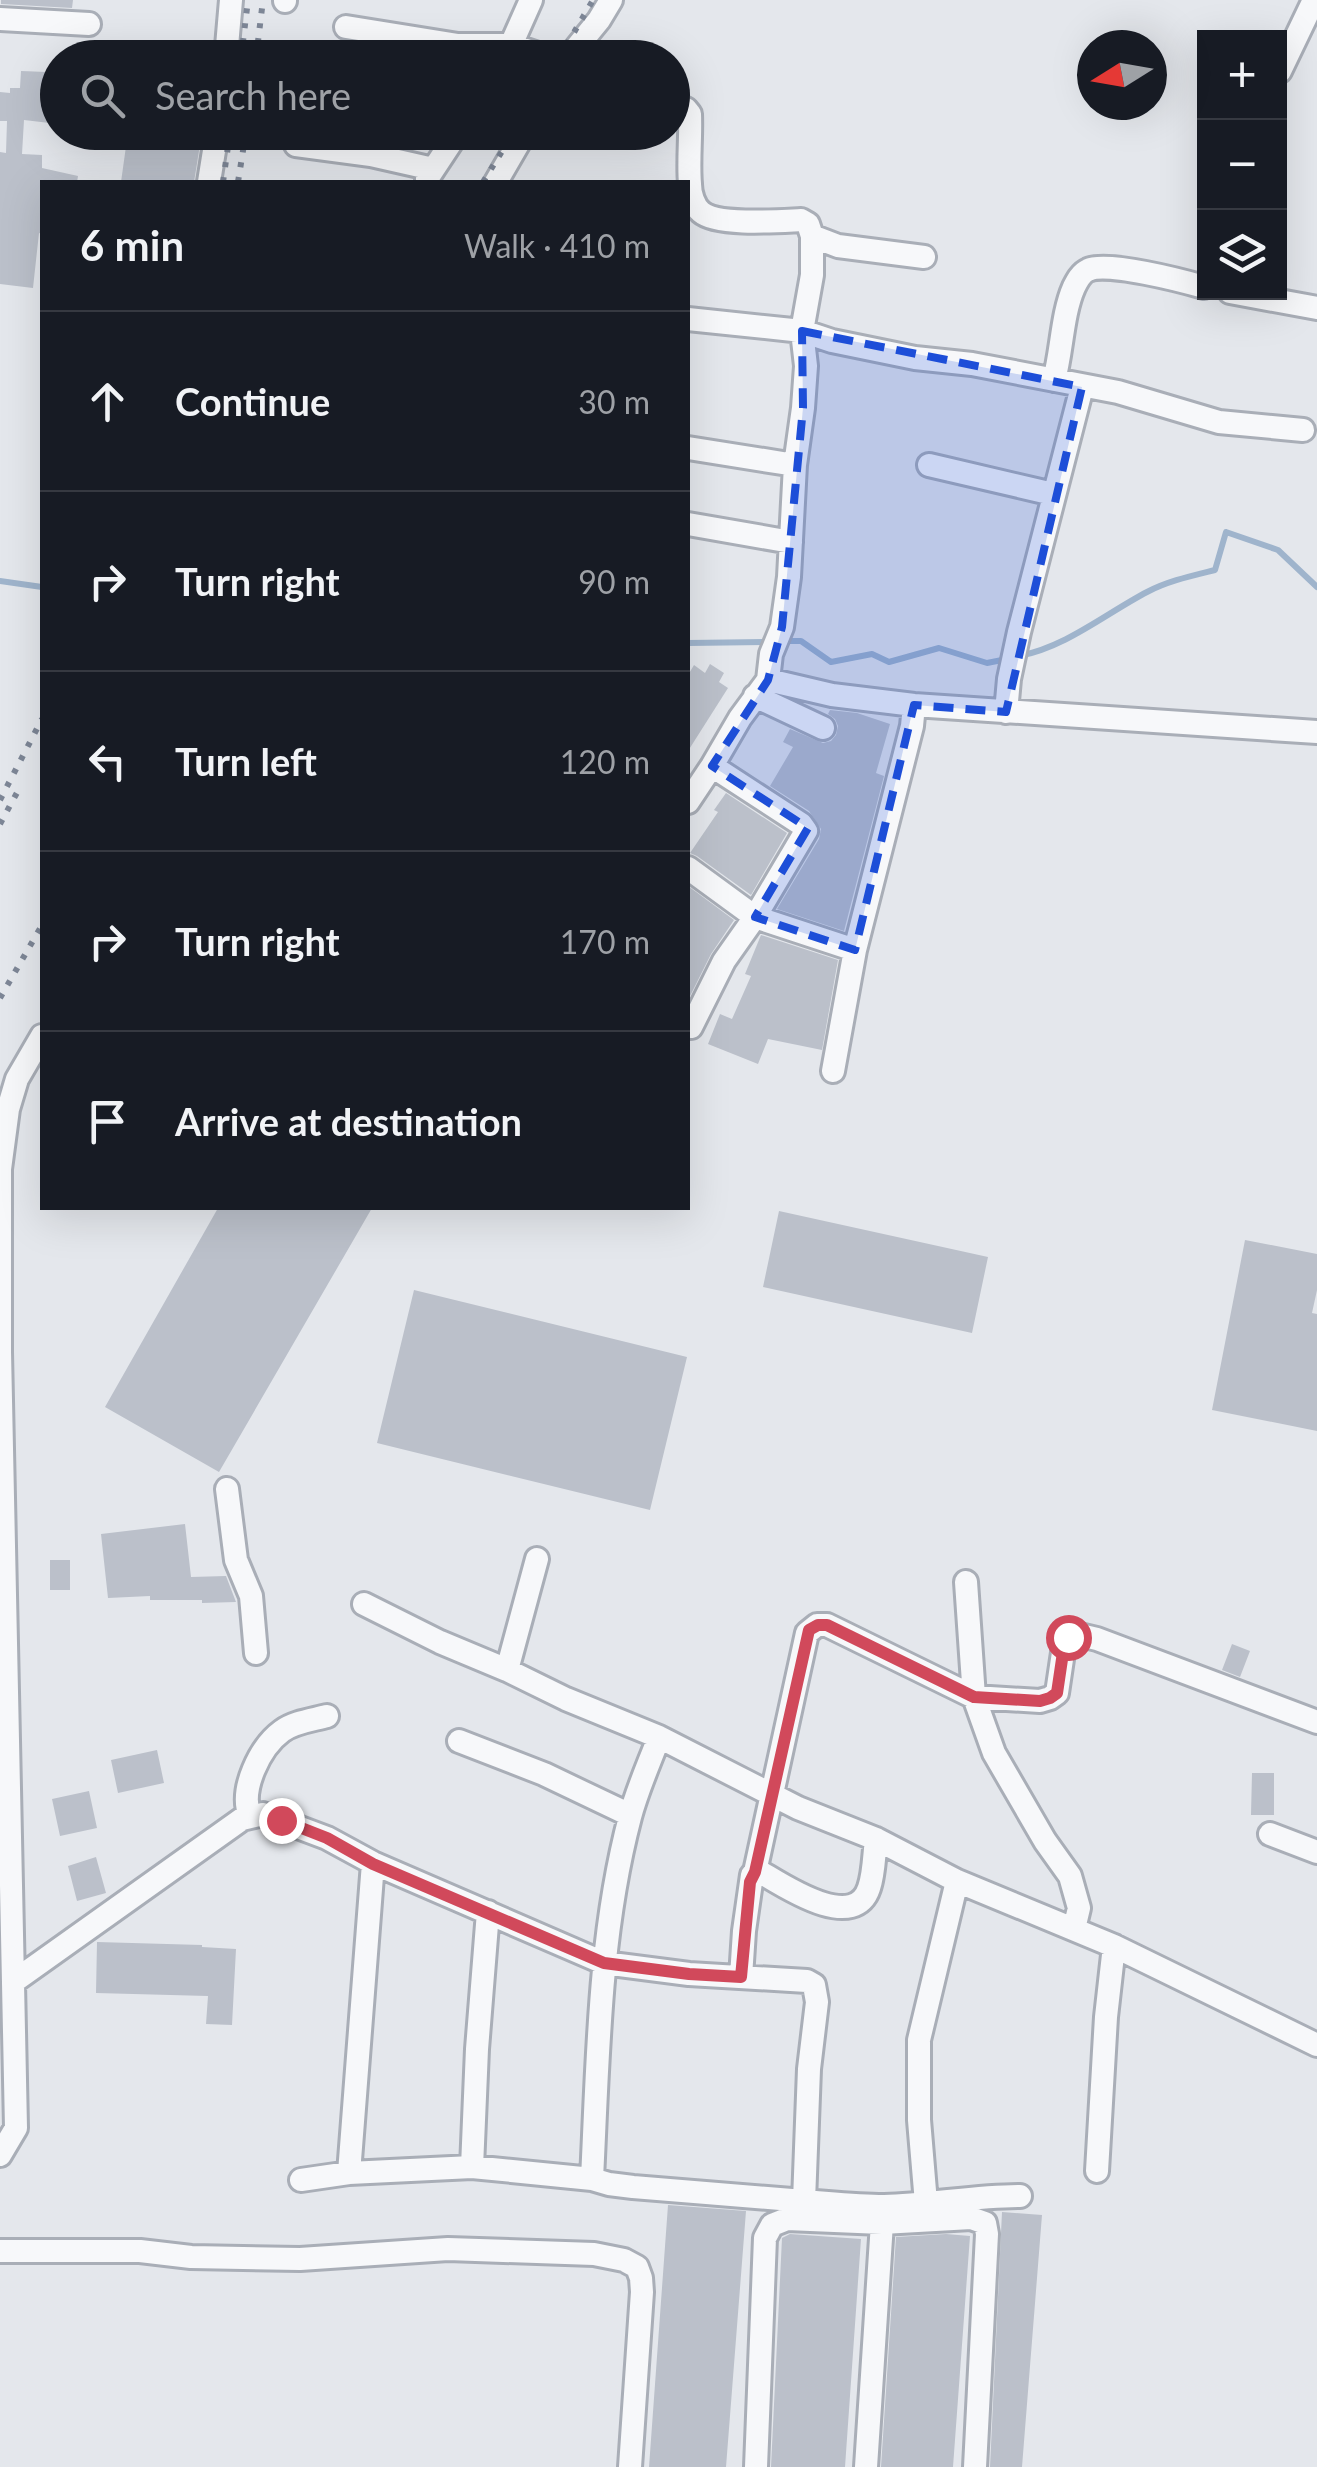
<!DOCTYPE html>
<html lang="en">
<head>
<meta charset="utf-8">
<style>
  body { margin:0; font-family:Lato,sans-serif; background:#242831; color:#f1f3f6 }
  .controls { position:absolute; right:30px; top:30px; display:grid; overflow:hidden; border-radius:0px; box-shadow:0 10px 40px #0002 }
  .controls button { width:90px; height:90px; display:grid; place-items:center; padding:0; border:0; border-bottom:2px solid #363941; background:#171b24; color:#f1f3f6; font:50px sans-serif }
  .compass { position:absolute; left:1077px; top:30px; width:90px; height:90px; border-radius:50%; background:#171b24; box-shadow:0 10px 40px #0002; rotate:259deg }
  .stop { position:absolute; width:30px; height:30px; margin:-22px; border:8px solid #d1495b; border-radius:50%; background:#fff }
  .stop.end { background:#d1495b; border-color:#fff; box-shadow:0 2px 10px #0008 }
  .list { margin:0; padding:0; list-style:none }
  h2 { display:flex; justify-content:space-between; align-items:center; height:130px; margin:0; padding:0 40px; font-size:42px }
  h2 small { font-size:32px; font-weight:400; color:#9ea1a6 }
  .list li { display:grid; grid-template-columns:65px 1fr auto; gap:30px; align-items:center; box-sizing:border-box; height:180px; padding:0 40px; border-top:2px solid #363941 }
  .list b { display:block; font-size:38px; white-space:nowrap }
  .list em { font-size:32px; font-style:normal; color:#9ea1a6 }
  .icon { flex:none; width:55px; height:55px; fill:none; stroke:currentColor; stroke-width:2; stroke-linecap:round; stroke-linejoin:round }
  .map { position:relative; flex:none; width:1317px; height:2467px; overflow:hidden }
  .search { position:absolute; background:#171b24; box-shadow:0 10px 40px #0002; left:40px; top:40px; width:650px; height:110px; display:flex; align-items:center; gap:25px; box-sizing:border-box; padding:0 35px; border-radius:55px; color:#9ea1a6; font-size:38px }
  .panel { position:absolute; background:#171b24; box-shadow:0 10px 40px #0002; left:40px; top:180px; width:650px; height:1030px; border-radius:0px }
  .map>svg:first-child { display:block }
</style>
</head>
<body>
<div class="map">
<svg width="1317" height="2467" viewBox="0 0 1317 2467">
  <rect width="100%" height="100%" fill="#e4e7ec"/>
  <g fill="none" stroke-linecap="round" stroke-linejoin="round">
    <path stroke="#9fb4cc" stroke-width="6" d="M0 581 42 587
      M783 641H801L831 662 872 654 889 662 939 648 987 663 1007 659
      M688 643 771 642
      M1019 656C1066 647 1105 614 1147 592 1168 581 1191 576 1215 570L1226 532 1278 550 1317 587"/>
  </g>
  <path fill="#bbc0ca" d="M1 0H73L72 8 1 4Z
    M21 71 47 72V89H58V124L24 120 22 154 42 155V168L78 176 77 182H42V234L39 233 33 288 0 284V152L6 153 7 121H0V92L10 93V88H20Z
    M128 132H202L194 182H121Z
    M710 664 724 673 719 682 728 688 688 751V675L694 665 705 673Z
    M830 710 857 713 890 724 876 773 884 776 844 931 777 909 819 839 821 829 809 811 770 786 793 747 783 742 790 729 823 743 831 741 836 735 838 726 835 719 828 714Z
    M726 793 787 833 751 895 697 856 690 853 718 812 714 810Z
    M688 886 734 920 711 954 688 1000Z
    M761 935 838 960 822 1050 768 1039 758 1064 708 1044 720 1014 732 1019 751 976 745 974Z
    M218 1208H372L219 1472 105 1407Z
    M779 1211 988 1257 972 1333 763 1287Z
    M1245 1240 1317 1254V1290L1312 1313 1317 1314V1431L1212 1410Z
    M414 1290 687 1357 650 1510 377 1443Z
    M185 1524 191 1577 226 1576 236 1602 202 1603V1600H150V1596L108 1598 101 1534Z
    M50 1560H70V1590H50Z
    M1232 1644 1250 1651 1240 1677 1222 1670Z
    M157 1750 164 1783 118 1793 111 1760Z
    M1252 1773H1274V1815H1251Z
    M89 1791 97 1828 60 1836 52 1799Z
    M96 1857 106 1893 77 1901 68 1866Z
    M97 1942 202 1945V1947L236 1949 232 2025 206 2024 208 1996 96 1993Z
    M668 2205 746 2211 726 2467H649Z
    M1002 2212 1042 2215 1022 2467H990Z
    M790 2234 861 2239 845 2467H771L782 2238Z
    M946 2234 970 2236 953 2467H881L896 2237Z"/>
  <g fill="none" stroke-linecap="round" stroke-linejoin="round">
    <defs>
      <path id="minor" d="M285 1V0
        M0 19 89 24
        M346 27 458 45H511L550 58
        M504 55 511 45 531 0
        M226 58 231 0
        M568 58 599 20 611 0
        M1280 71 1314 0
        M672 103 686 109 690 114C691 137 688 161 690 184 690 194 694 206 701 212 717 226 779 221 801 220L808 224 812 236V275L802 331 806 366 803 408 795 465 789 577 782 627 771 654 768 680 740 718 712 766 688 802
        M296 145 371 155 433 169
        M427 179 458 132
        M209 182 217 132
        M496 182 525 132
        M812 236 838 246 924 257
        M1230 292 1317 308
        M688 319 802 331 832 341 915 358 972 364 1118 392 1219 422 1303 430
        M1054 380C1062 351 1062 314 1074 287 1077 281 1081 273 1088 270 1107 261 1183 281 1204 287
        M688 448 795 465
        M929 465 1053 494
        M688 524 791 542
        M768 680 832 695 914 705 1317 732
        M755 696 823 728
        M1006 712 1009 679 1019 632 1082 387
        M688 868 755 917 855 950
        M691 1027 724 961 755 917 806 831 801 824 712 766
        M833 1071 855 950 912 726 914 705
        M227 1489 236 1560 251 1596 256 1653
        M966 1582 974 1697 994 1753 1045 1841 1070 1876 1079 1908 1074 1929
        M364 1604 440 1642 507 1670 566 1699 659 1737 798 1808 876 1839 957 1881 1114 1946 1317 2045
        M507 1670 537 1559
        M459 1741 544 1774 630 1815
        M250 1816C239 1790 260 1747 282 1731 294 1722 312 1720 327 1716
        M1270 1834 1317 1852
        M755 1872 807 1633 817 1625H827L974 1697 1040 1701 1050 1698 1057 1693 1065 1639 1076 1634 1097 1639 1317 1722
        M741 1977 744 1931 752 1875 755 1872 762 1873C784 1886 854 1933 869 1888 874 1874 874 1855 876 1839
        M13 1982 242 1819 263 1814 327 1838 373 1863 604 1963 689 1974 807 1981 814 1985 817 2002 809 2069 804 2201 633 2187 609 2184 592 2179 472 2167 349 2173 301 2180
        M0 2155 16 2128 0 1352V1169L8 1109 17 1079 42 1036
        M472 2167 477 2049 488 1912
        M1097 2171 1106 2017 1114 1946
        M349 2173 373 1863
        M592 2179C598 2058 599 1934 630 1817 637 1790 649 1764 659 1737
        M804 2201C831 2203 858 2206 884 2206 930 2205 974 2196 1020 2196
        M926 2203 919 2120V2040L957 1881
        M0 2251H140L191 2257 300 2259 448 2249 594 2254 624 2260 637 2267 641 2278 642 2292 630 2467
        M756 2467 765 2238 772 2225 787 2219 882 2223 971 2218 985 2223 987 2234 975 2467
        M866 2467 882 2223"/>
    </defs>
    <use href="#minor" stroke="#a9aeb7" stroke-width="28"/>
    <use href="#minor" stroke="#f7f8fa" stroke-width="22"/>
    <path stroke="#7d8696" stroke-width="6" stroke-dasharray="5 10" stroke-linecap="butt" d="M241 58 248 0
      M256 58 263 0
      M559 58 593 0
      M223 182 230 132
      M238 182 246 132
      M483 182 514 132
      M0 800 42 719
      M0 824 19 789
      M0 998 42 925"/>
  </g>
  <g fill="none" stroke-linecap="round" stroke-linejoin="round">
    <path stroke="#d1495b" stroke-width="12" d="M281 1820 327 1838 373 1864 604 1963 689 1974 741 1977 750 1882 755 1872 809 1630 818 1625H827L974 1697 1040 1701 1050 1698 1057 1693 1065 1639 1068 1637"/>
  </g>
  <path fill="#1d4ed8" fill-opacity="0.2" stroke="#1d4ed8" stroke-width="8" stroke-dasharray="20 12" stroke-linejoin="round" d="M802 331 1082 387 1006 712 914 705 855 950 755 917 808 828 712 766 768 680 782 627 803 408Z"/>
</svg>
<div class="controls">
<button>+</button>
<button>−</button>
<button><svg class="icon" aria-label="layers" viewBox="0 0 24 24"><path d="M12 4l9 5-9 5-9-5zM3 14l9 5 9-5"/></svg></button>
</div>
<svg class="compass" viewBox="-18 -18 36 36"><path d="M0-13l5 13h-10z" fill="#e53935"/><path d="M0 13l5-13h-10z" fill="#9ea1a6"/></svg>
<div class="stop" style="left:1068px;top:1637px"></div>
<div class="stop end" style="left:281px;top:1820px"></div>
<div class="search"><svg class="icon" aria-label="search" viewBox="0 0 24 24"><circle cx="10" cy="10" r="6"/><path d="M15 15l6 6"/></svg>Search here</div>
<section class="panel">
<h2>6 min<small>Walk · 410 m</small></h2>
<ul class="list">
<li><svg class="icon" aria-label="ahead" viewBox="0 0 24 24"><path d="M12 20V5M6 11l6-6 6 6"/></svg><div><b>Continue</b></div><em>30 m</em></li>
<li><svg class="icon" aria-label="right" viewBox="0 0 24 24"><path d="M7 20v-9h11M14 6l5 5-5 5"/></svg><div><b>Turn right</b></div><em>90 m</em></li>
<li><svg class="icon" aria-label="left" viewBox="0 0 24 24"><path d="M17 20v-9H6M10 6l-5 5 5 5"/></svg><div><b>Turn left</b></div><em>120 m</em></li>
<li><svg class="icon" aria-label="right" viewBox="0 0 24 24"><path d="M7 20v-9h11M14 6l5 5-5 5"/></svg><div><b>Turn right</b></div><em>170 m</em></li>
<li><svg class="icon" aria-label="arrive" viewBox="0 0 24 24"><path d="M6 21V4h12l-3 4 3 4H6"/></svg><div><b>Arrive at destination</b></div></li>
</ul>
</section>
</div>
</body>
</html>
